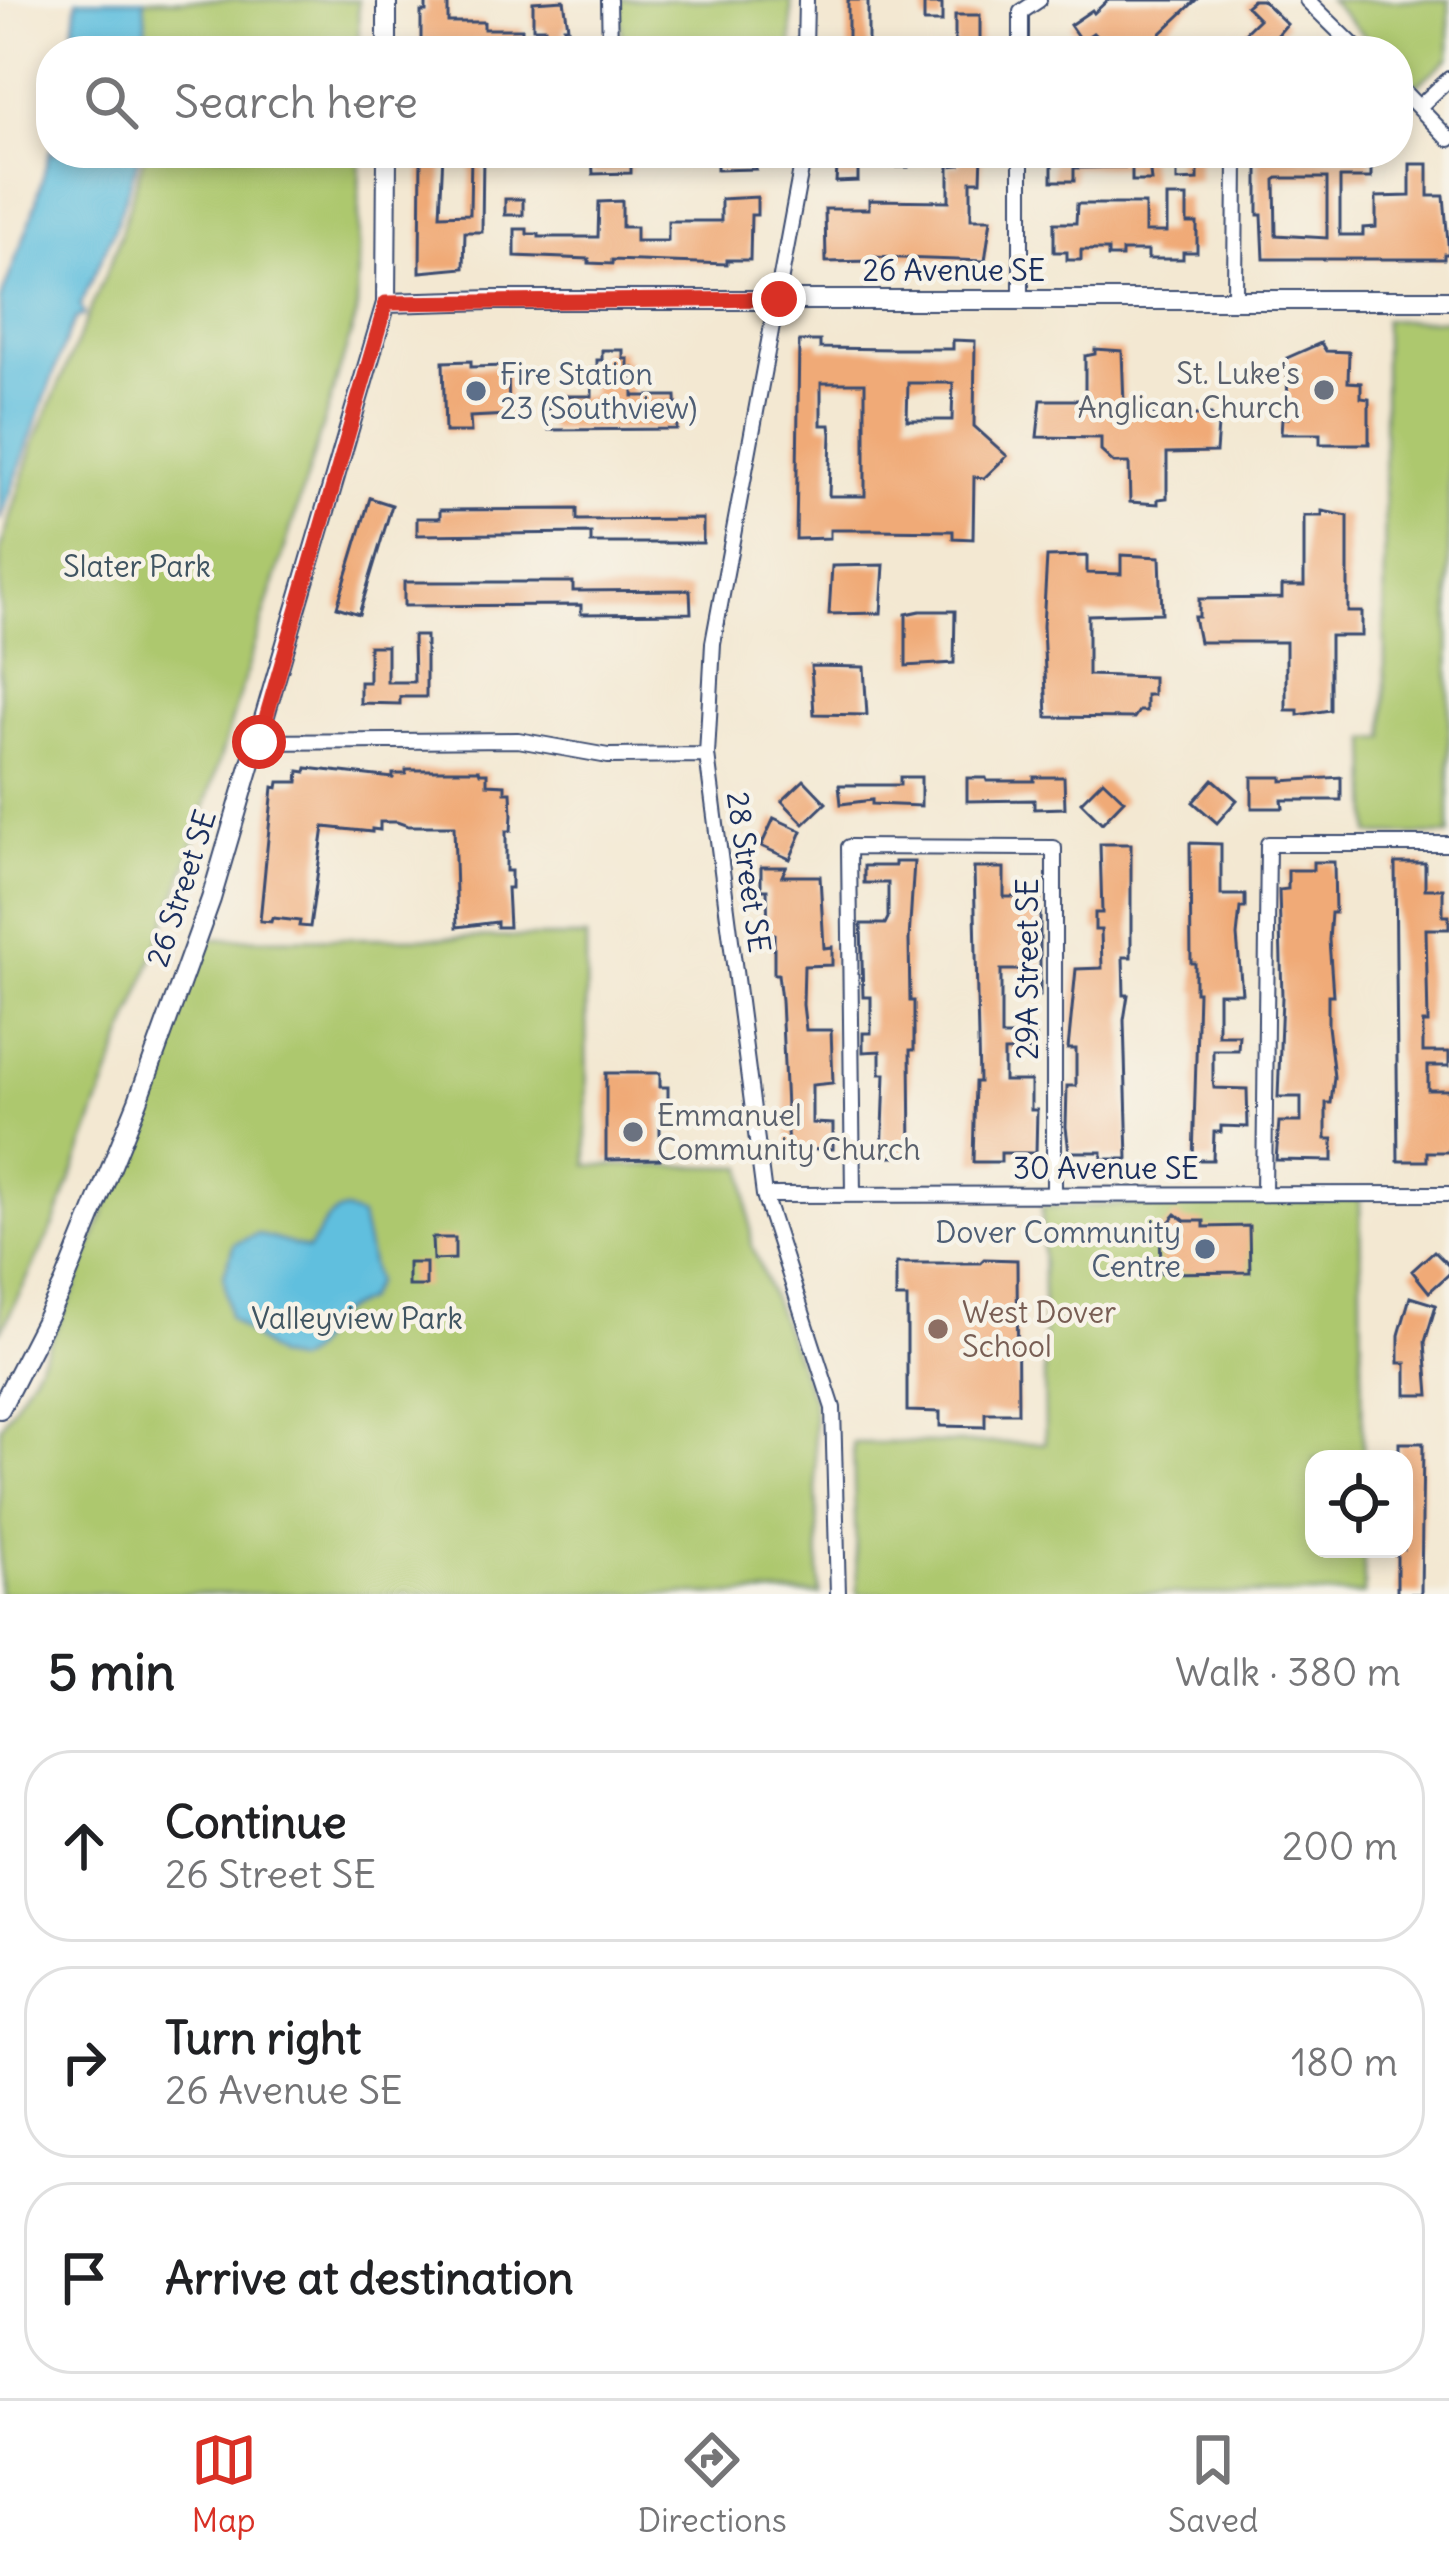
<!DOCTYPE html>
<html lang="en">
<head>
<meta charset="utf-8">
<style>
  body { margin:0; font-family:Delius,sans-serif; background:#f2f2f2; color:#202124 }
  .controls { position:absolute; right:36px; bottom:36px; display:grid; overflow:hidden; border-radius:24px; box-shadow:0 6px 18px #0003 }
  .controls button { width:108px; height:108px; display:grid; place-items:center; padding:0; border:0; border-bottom:3px solid #e0e0e0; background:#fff; color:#202124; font:60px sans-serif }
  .stop { position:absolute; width:36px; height:36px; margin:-27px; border:9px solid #d93025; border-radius:50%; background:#fff }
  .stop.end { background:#d93025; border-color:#fff; box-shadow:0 3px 12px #0008 }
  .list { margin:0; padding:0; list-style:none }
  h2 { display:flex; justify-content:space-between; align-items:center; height:156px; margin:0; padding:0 48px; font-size:51px }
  h2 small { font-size:39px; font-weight:400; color:#757577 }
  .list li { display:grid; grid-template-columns:78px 1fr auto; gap:36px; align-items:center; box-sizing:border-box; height:192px; margin:0 24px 24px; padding:0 24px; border:3px solid #e0e0e0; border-radius:48px }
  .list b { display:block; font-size:45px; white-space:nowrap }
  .list p { margin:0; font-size:39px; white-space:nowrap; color:#757577 }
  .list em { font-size:39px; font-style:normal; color:#757577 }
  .icon { flex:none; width:66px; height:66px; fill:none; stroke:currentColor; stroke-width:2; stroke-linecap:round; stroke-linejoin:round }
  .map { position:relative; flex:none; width:1449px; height:1594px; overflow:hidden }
  .search { position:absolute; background:#fff; box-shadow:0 6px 18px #0003; left:36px; right:36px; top:36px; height:132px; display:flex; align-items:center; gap:30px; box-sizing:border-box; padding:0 42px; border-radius:48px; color:#757577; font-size:45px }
  .sheet { height:804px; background:#fff }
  nav { display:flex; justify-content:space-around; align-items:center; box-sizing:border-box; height:168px; border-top:3px solid #e0e0e0; background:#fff; font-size:33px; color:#757577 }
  nav a { display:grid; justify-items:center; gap:6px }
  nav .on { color:#d93025 }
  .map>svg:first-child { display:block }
</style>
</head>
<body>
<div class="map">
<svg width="1449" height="1594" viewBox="0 0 1449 1594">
  <rect width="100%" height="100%" fill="#f7f3e8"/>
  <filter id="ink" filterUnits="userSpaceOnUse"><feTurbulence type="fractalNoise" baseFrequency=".00833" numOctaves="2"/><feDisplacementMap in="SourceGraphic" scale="24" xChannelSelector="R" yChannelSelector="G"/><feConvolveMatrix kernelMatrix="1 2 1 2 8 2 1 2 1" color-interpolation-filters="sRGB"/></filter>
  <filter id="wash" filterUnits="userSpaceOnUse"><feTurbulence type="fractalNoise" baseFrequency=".004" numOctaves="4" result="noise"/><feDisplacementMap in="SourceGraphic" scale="48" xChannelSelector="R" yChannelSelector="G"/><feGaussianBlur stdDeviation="2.7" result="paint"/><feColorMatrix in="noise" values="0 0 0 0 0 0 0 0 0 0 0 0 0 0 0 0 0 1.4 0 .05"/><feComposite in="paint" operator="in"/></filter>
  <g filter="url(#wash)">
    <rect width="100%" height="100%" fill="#f3e8d2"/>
    <path fill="#adc86e" stroke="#647c66" stroke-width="3" d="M144 0H358L359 51H147Z
      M620 0H791L792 51H622Z
      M1329 0H1449V58L1417 85 1398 70V51H1380Z
      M145 153H360L357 314 187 865 54 1225 0 1333V550L33 446 116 249Z
      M1384 320H1449V835L1370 834 1368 739 1385 738Z
      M586 937 587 1165 744 1167 752 1246 813 1400 820 1594H0V1428L40 1362 71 1298 143 1113 205 939Z
      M1360 1199 1363 1459H1314V1549H1364V1594H857L853 1443H1045L1042 1207Z"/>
    <path fill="#60bfde" stroke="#3e779e" stroke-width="3" d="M77 0H144L147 51H71Z
      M51 147V153H140L115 228 80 306 84 315 76 318 69 332 0 521V301L32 216Z
      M345 1210 361 1217 375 1282 365 1301C313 1317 329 1345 295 1362L275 1356 229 1317 224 1275 234 1244 257 1234 308 1249C322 1233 321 1216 345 1210Z"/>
    <g id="blocks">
      <path fill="#f0aa77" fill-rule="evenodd" d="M426 0H448V22H484V29H522V50H503V42H472V51H421V12H426Z
        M564 0 568 27H564V51H545V28H533V2Z
        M848 0H868V51H848Z
        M1108 0H1196L1157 37 1172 51H1150L1142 43 1133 51H1111L1093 33 1081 41 1070 25 1092 10 1094 13Z
        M1253 0H1262L1287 24 1269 45 1266 42 1256 51H1226L1259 19 1246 6Z
        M924 4H942V22H924Z
        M955 15H980V51H955Z
        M421 153H443L440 215 470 214 471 153H483L482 232H465L464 268 420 272Z
        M592 153H631V173L593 174Z
        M717 153H757L756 169 717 170Z
        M838 153H858V181L836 182Z
        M888 153H908V167H888Z
        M960 153H982L981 181H971V219H991L985 261 873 257V261L826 262 825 209H869V200L949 201V166L960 165Z
        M1052 153H1148L1151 181H1132V167L1074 168V181H1052Z
        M1177 153H1198V180L1177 181Z
        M1258 153H1299V158H1371V178H1340V235H1363V228L1376 227V197L1410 196V164H1428V196H1444L1449 254H1444V259H1264L1262 215H1258ZM1278 178H1327V238L1276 235 1275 180Z
        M757 197V215H751L750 260H727V264L612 260V264L589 263V259L515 256V229H527V234H539V237H598L599 202 622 201V227H636V241H668V221H721V199Z
        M1167 197H1187V223H1197V252H1183V259H1148V251H1122V257H1108V250H1081V260H1067V252H1054V223H1076L1077 204H1145V232H1167Z
        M505 199H523V215H505Z
        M953 340 975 341 974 426 1007 456 984 478 974 477 973 539 953 538V531L876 530H830V538L796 539 799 341H820V348L897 349H953ZM821 383H865V496H829L831 434 830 425H821ZM908 383H953L952 420H907Z
        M1321 343 1326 351 1349 352 1348 382 1361 383V398L1369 399V444H1320V434H1281L1282 418H1288L1287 358Z
        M1095 349 1122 351 1124 404H1132L1152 415H1211L1213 425H1218L1216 452 1167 453V498L1158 499V504L1130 502 1129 463H1114L1101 451V438L1037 437 1041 400H1085V356L1095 354Z
        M602 350H623V359H628V368H633V396H676L677 429 549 430V396H592V368H597V360H602Z
        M471 361V367L508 366 509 415 470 417 471 432H445L443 362Z
        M370 498 392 505 359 614 337 607Z
        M577 509V520L703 519V543H591V533L417 535V518H440V510Z
        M1322 511 1348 516V612H1362V636H1330V710L1298 715V710H1286V642H1199L1194 617H1199V599L1282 598V586H1304V516H1322Z
        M1121 555 1160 557 1162 613 1088 615V675L1153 677V695H1146V711H1139L1134 718 1047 717 1043 626 1047 557 1087 556V573L1121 574Z
        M884 565 881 613 829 614 832 566Z
        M404 582H573V591L690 590 691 613 581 614V605L404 606Z
        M920 611H955L954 663 906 666V614Z
        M413 636H426V697H400V704L360 703V682H369V646H387V682H414Z
        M811 666 864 667 867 715 814 714Z
        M307 768 393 778V774H406V770H479L480 773H487V784L505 785V792H511L512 815 511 831H506V871H511V888H507L509 927H497V922L457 927 454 826H408L397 822H380V830L372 829V832L324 827 310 927 299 926 300 921 272 918 271 922 260 921 273 787 278 788 279 782H298L299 771 306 772Z
        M900 777H921V806L872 804V800L841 804 839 785H900Z
        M1034 777H1064L1065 808 1034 809V800L967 801V778H986L987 781H1034Z
        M1252 777H1282V781L1341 777V800H1282L1283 808H1252Z
        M1213 779 1237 800 1217 823 1193 802Z
        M804 780 826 803 804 824 782 801Z
        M1103 780 1124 800 1102 823 1081 802Z
        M774 818 802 831 790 859 761 846Z
        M1190 843 1221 844V895H1245V908H1240L1237 936 1242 993H1218V1035H1239L1238 1050H1213V1080L1214 1088 1247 1089 1248 1127 1221 1126V1132H1214L1213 1160H1193L1198 992H1195V963H1191Z
        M1100 844H1131V957H1123L1124 995H1128L1124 1020 1128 1159H1102V1152H1069L1066 1127 1067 1086H1076V1049H1068L1076 969 1102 968 1101 930H1095V913H1102Z
        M895 862H914L909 940 910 1001H914V1050H910L911 1157H882L885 1074H880V1051L863 1052V1033H871V997H863L861 924H885L888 918V883H864V866H895Z
        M1313 862H1334L1335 913H1331L1329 940 1333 995H1328V1026L1334 1077 1331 1103H1326V1139H1333V1161L1276 1160 1279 1122H1301V1097H1278L1282 997 1279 890 1288 889V870H1313Z
        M1395 863H1425V889H1443V916H1449V929H1426L1428 1023H1423V1052H1449V1066H1428V1090H1449V1152H1427V1161H1398Z
        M761 867H786L782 876H820L824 948 832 947V965L804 966 803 1005 806 1030H831L833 1083 812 1085V1123L833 1124V1149L788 1151 781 1000 778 974H774V934H768L767 890H761Z
        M974 868H1004V897H1040V996H1024V970H1001V1036H1036V1051L1004 1052V1081H1031V1110H1037L1036 1153H1001V1162H973L975 1082H979Z
        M606 1073H660V1087H668V1104H660V1159L606 1160Z
        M1176 1214 1185 1221H1204V1227L1249 1226 1250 1272 1161 1273 1160 1227H1165Z
        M432 1238H455V1259L433 1260Z
        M1434 1251 1449 1266V1274L1429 1292 1412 1271Z
        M984 1259 1017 1260 1018 1413H985V1427L940 1426V1412L907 1411V1298H896V1263H980Z
        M408 1263H426V1286H408Z
        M1410 1297 1436 1305 1425 1342 1429 1395H1406V1363H1399V1335Z
        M1399 1443H1423L1421 1594H1397V1549H1404V1459H1399Z"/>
    </g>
  </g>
  <g filter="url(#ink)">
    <use href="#blocks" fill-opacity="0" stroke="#3b4b6f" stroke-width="3"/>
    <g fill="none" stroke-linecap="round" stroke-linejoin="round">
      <defs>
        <path id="street" d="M609 0 610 51
          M1307 0 1359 51
          M805 51 806 0
          M1021 51V12L1039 0
          M1332 51 1347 40
          M1398 86 1449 139
          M1420 106 1449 79
          M804 153 713 643 707 755 764 1195 833 1408 838 1594
          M1235 298 1236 153
          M1021 300V153
          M259 742 518 740 608 756 707 755
          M1264 1194 1268 844H1449
          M764 1195 1449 1194
          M853 1195 849 847 1054 848V1195"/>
        <path id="secondary" d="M387 51V0
          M386 303 493 300H1449
          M0 1409 64 1284 138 1101 211 899 386 303 387 153"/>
      </defs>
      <use href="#street" stroke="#3b4b6f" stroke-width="18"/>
      <use href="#secondary" stroke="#3b4b6f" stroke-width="22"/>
      <use href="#street" stroke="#fff" stroke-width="14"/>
      <use href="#secondary" stroke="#fff" stroke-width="18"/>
    </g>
  </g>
  <g fill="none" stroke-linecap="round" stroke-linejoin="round" filter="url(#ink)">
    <path stroke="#d93025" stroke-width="15" d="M259 742 386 303 779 299"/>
  </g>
  <g fill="#6b7280" stroke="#f7f3e8" stroke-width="4.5">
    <circle cx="1324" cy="390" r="12"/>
    <circle cx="633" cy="1132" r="12"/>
  </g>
  <g fill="#5c6f8a" stroke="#f7f3e8" stroke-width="4.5">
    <circle cx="476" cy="391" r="12"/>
    <circle cx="1205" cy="1249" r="12"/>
  </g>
  <circle fill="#8d6e63" stroke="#f7f3e8" stroke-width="4.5" cx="938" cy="1329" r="12"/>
  <g text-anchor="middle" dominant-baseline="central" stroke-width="9" stroke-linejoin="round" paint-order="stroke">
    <g font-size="30" fill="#1b2f5e" stroke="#f7f3e8">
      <text x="954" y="270">26 Avenue SE</text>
      <text transform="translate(749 872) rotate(82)">28 Street SE</text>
      <text transform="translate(181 888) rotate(-72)">26 Street SE</text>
      <text transform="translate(1027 969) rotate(-90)">29A Street SE</text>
      <text x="1106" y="1168">30 Avenue SE</text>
    </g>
    <g font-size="30" fill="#5b616d" stroke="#f7f3e8" text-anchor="end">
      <text x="1300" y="373">St. Luke's<tspan x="1300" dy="34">Anglican Church</tspan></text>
      <text x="657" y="1115" text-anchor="start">Emmanuel<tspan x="657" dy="34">Community Church</tspan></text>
    </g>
    <g font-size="30" fill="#4e5e75" stroke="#f7f3e8" text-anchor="start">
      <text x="500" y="374">Fire Station<tspan x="500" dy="34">23 (Southview)</tspan></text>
      <text x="1181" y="1232" text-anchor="end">Dover Community<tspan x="1181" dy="34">Centre</tspan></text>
    </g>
    <g font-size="30" fill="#405562" stroke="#f7f3e8">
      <text x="137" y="566">Slater Park</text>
      <text x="357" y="1318">Valleyview Park</text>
    </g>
    <g font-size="30" fill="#785e54" stroke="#f7f3e8" text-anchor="start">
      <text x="962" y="1312">West Dover<tspan x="962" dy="34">School</tspan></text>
    </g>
  </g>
</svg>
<div class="controls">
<button><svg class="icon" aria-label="locate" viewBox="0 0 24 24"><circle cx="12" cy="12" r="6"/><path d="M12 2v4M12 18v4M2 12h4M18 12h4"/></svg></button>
</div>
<div class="stop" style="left:259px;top:742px"></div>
<div class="stop end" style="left:779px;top:299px"></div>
<div class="search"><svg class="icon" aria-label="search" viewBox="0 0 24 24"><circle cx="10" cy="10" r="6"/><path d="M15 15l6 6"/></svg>Search here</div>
</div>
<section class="sheet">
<h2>5 min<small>Walk · 380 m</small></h2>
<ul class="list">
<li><svg class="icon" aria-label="ahead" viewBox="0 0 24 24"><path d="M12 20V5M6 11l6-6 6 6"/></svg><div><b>Continue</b><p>26 Street SE</p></div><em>200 m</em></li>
<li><svg class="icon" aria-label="right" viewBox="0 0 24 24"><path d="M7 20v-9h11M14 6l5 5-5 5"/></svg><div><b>Turn right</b><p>26 Avenue SE</p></div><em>180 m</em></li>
<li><svg class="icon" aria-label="arrive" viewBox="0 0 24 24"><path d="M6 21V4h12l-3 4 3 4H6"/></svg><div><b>Arrive at destination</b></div></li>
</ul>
</section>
<nav>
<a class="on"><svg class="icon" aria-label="map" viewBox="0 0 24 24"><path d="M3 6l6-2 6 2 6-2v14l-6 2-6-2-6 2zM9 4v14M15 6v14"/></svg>Map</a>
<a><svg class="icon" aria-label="directions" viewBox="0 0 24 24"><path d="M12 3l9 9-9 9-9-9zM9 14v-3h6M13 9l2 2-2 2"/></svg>Directions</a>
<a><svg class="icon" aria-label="saved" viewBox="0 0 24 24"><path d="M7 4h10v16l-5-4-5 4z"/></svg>Saved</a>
</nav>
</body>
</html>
